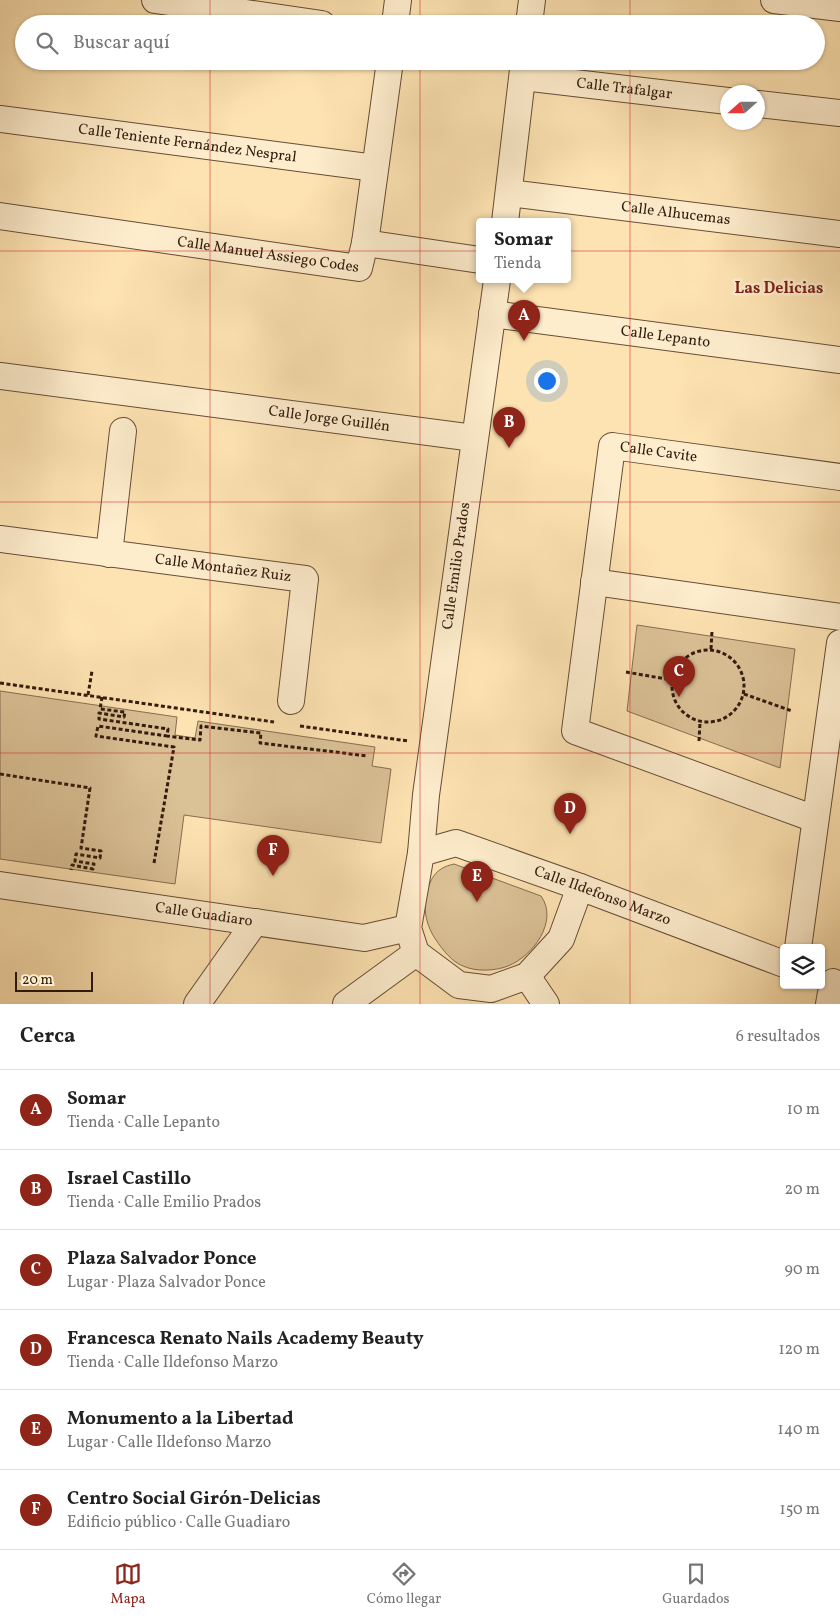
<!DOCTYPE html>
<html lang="es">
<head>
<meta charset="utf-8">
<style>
  body { margin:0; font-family:Vollkorn,serif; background:#f2f2f2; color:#222 }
  .controls { position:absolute; right:15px; bottom:15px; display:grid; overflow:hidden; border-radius:5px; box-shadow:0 1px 4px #0004 }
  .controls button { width:45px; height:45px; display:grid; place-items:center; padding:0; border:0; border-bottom:1px solid #e0e0e0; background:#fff; color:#222; font:25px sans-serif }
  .compass { position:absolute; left:720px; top:85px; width:45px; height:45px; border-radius:50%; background:#fff; box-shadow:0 1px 4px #0004; rotate:249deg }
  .scale { position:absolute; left:15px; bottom:12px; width:78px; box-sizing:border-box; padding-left:5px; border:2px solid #321b0d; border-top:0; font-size:14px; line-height:18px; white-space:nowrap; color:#321b0d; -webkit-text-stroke:4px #feedcd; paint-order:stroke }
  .you { position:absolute; left:546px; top:380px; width:18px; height:18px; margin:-12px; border:4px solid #fff; border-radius:50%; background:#1a73e8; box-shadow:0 0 0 8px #1a73e833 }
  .badge { display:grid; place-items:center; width:32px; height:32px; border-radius:50%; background:#8f2418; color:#fff; font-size:16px; font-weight:700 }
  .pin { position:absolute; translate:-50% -41px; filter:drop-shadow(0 1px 2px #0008) }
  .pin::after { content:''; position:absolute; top:26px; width:18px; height:15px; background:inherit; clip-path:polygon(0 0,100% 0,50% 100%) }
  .popup { position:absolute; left:476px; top:218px; width:95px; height:65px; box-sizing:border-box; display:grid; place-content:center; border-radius:5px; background:#fff; filter:drop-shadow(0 1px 4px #0005); font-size:16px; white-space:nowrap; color:#767676 }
  .popup b { font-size:19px; color:#222 }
  .popup::after { content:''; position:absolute; left:50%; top:100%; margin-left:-10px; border:10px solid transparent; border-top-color:#fff }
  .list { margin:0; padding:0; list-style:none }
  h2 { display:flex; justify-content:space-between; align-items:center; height:65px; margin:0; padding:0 20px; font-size:21px }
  h2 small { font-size:16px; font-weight:400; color:#767676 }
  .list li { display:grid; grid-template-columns:32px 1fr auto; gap:15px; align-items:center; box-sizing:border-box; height:80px; padding:0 20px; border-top:1px solid #e0e0e0 }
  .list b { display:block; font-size:19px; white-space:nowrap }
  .list p { margin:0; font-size:16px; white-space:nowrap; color:#767676 }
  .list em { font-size:16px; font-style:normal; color:#767676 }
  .icon { flex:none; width:28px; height:28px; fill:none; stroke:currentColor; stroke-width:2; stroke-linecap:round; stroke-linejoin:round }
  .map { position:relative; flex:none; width:840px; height:1004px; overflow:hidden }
  .search { position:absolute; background:#fff; box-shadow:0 1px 4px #0004; left:15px; right:15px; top:15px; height:55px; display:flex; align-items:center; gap:12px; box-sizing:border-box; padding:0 18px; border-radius:28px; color:#767676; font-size:19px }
  .sheet { height:545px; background:#fff }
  nav { display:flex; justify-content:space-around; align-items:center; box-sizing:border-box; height:70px; border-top:1px solid #e0e0e0; background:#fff; font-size:14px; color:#767676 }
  nav a { display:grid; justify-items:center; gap:2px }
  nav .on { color:#8f2418 }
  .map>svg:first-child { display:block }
</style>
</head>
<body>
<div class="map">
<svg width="840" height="1004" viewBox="0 0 840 1004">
  <rect width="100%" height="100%" fill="#fee3b2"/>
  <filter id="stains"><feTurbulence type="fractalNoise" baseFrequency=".004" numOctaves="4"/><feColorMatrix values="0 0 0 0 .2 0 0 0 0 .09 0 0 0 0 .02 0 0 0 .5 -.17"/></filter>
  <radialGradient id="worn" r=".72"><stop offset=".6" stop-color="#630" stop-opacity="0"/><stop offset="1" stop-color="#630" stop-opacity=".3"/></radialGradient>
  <path fill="#dbc196" stroke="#866e52" d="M637 625 795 649 780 768 627 711Z
    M0 691 177 717 175 735 195 738 198 721 375 747 372 766 391 769 381 843 184 815 175 884 0 859Z
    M454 864 541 896C559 921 533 956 508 966 495 971 476 972 463 966 452 962 442 949 436 940 427 927 423 911 426 896 430 879 435 868 454 864Z"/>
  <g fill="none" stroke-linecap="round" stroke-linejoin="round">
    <defs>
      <g id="street">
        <path d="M155 0 322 24"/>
        <path d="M774 0 840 8"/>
        <path d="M395 24 398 0"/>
        <path d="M529 24 532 0"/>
        <path id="s1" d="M523 77 728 101"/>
        <path d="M758 104 840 113"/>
        <path id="s2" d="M0 119 375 168"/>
        <path id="s3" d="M509 193 840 234"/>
        <path id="s4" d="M0 216 359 268 365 243 390 61"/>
        <path d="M505 222 524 61"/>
        <path d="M365 243 480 260"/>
        <path d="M497 280 426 795 421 853 408 928 416 953 459 985 491 989 527 976 561 939 580 887"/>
        <path id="s5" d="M492 314 840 360"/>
        <path id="s6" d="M0 376 474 438"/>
        <path id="s7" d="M0 539 305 579 291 701"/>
        <path d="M109 554 123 431"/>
        <path d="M594 582 840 617"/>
        <path id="s8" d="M815 819 575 731 612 446 840 477"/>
        <path id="s9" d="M421 853 456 843 580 887 784 964"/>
        <path id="s10" d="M0 885 364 938 408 928"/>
        <path d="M798 948 840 643"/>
        <path d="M527 976 546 1004"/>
        <path d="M197 1004 255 922"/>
        <path d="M346 1004 416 953"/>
        <path d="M829 1004 833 982"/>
      </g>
    </defs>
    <use href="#street" stroke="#654d36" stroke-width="28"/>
    <path stroke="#321b0d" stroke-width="3" stroke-dasharray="4 2.5" stroke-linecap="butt" d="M711 649 712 631
      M672 686a36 36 0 1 1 72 0a36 36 0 1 1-72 0Z
      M626 672 672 680
      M0 683 274 722
      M744 694 792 711
      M88 695 92 671
      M102 697 100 709 125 712 124 717 99 713V719L168 729 167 736 200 740 201 726 261 733 260 743 368 756
      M300 726 408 741
      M699 741 700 722
      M0 774 90 788 81 848 101 851 100 858 76 854 75 861 94 864 93 869 72 865 71 870
      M154 863 174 747 96 736 98 726 167 736"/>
    <use href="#street" stroke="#feedcd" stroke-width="26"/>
  </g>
  <path fill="none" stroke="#d62828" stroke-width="1" stroke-opacity="0.55" d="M210 0V24M420 0V24M630 0V24M210 61V1004M420 61V1004M630 61V1004M0 251H840M0 502H840M0 753H840"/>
  <g text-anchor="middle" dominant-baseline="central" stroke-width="5" stroke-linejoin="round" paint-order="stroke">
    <g font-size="15" fill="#321b0d" stroke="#feedcd">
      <text stroke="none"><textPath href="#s1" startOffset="102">Calle Trafalgar</textPath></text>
      <text stroke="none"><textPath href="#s2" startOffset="189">Calle Teniente Fernández Nespral</textPath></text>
      <text stroke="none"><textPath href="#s3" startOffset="168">Calle Alhucemas</textPath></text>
      <text stroke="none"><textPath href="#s4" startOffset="271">Calle Manuel Assiego Codes</textPath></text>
      <text stroke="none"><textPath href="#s5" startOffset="175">Calle Lepanto</textPath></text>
      <text stroke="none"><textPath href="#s6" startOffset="332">Calle Jorge Guillén</textPath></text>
      <text stroke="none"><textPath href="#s8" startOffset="590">Calle Cavite</textPath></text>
      <text transform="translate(457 566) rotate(-82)">Calle Emilio Prados</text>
      <text stroke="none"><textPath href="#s7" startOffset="225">Calle Montañez Ruiz</textPath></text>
      <text stroke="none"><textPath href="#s9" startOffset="192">Calle Ildefonso Marzo</textPath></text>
      <text stroke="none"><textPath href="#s10" startOffset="206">Calle Guadiaro</textPath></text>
    </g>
    <g font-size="16" font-weight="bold" fill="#7a1f14" stroke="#feedcd">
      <text x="779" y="289">Las Delicias</text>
    </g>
  </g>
  <rect width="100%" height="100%" filter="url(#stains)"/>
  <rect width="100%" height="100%" fill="url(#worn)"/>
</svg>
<div class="controls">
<button><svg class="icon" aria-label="layers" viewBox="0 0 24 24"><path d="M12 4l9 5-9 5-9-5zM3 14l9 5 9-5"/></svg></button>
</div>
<svg class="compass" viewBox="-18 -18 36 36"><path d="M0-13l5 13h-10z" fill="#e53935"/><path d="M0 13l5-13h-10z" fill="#767676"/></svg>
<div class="scale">20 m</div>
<div class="you"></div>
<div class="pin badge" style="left:524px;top:341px">A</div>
<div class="popup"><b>Somar</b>Tienda</div>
<div class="pin badge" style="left:509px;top:448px">B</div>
<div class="pin badge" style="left:679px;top:697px">C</div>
<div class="pin badge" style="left:570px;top:834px">D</div>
<div class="pin badge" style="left:477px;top:902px">E</div>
<div class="pin badge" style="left:273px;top:876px">F</div>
<div class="search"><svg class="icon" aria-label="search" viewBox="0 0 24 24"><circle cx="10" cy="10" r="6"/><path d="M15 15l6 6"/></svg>Buscar aquí</div>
</div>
<section class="sheet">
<h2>Cerca<small>6 resultados</small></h2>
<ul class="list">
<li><span class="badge">A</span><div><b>Somar</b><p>Tienda · Calle Lepanto</p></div><em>10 m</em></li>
<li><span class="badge">B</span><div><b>Israel Castillo</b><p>Tienda · Calle Emilio Prados</p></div><em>20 m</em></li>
<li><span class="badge">C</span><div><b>Plaza Salvador Ponce</b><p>Lugar · Plaza Salvador Ponce</p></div><em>90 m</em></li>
<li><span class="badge">D</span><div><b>Francesca Renato Nails Academy Beauty</b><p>Tienda · Calle Ildefonso Marzo</p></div><em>120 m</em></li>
<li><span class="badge">E</span><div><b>Monumento a la Libertad</b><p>Lugar · Calle Ildefonso Marzo</p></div><em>140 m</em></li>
<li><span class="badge">F</span><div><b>Centro Social Girón-Delicias</b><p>Edificio público · Calle Guadiaro</p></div><em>150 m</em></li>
</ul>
</section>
<nav>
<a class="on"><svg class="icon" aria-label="map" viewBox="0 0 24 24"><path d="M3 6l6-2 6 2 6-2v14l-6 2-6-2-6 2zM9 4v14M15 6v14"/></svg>Mapa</a>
<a><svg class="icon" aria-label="directions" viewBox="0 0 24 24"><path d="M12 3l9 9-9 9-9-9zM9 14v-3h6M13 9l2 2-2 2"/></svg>Cómo llegar</a>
<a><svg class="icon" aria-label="saved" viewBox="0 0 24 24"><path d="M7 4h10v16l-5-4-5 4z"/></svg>Guardados</a>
</nav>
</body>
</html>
